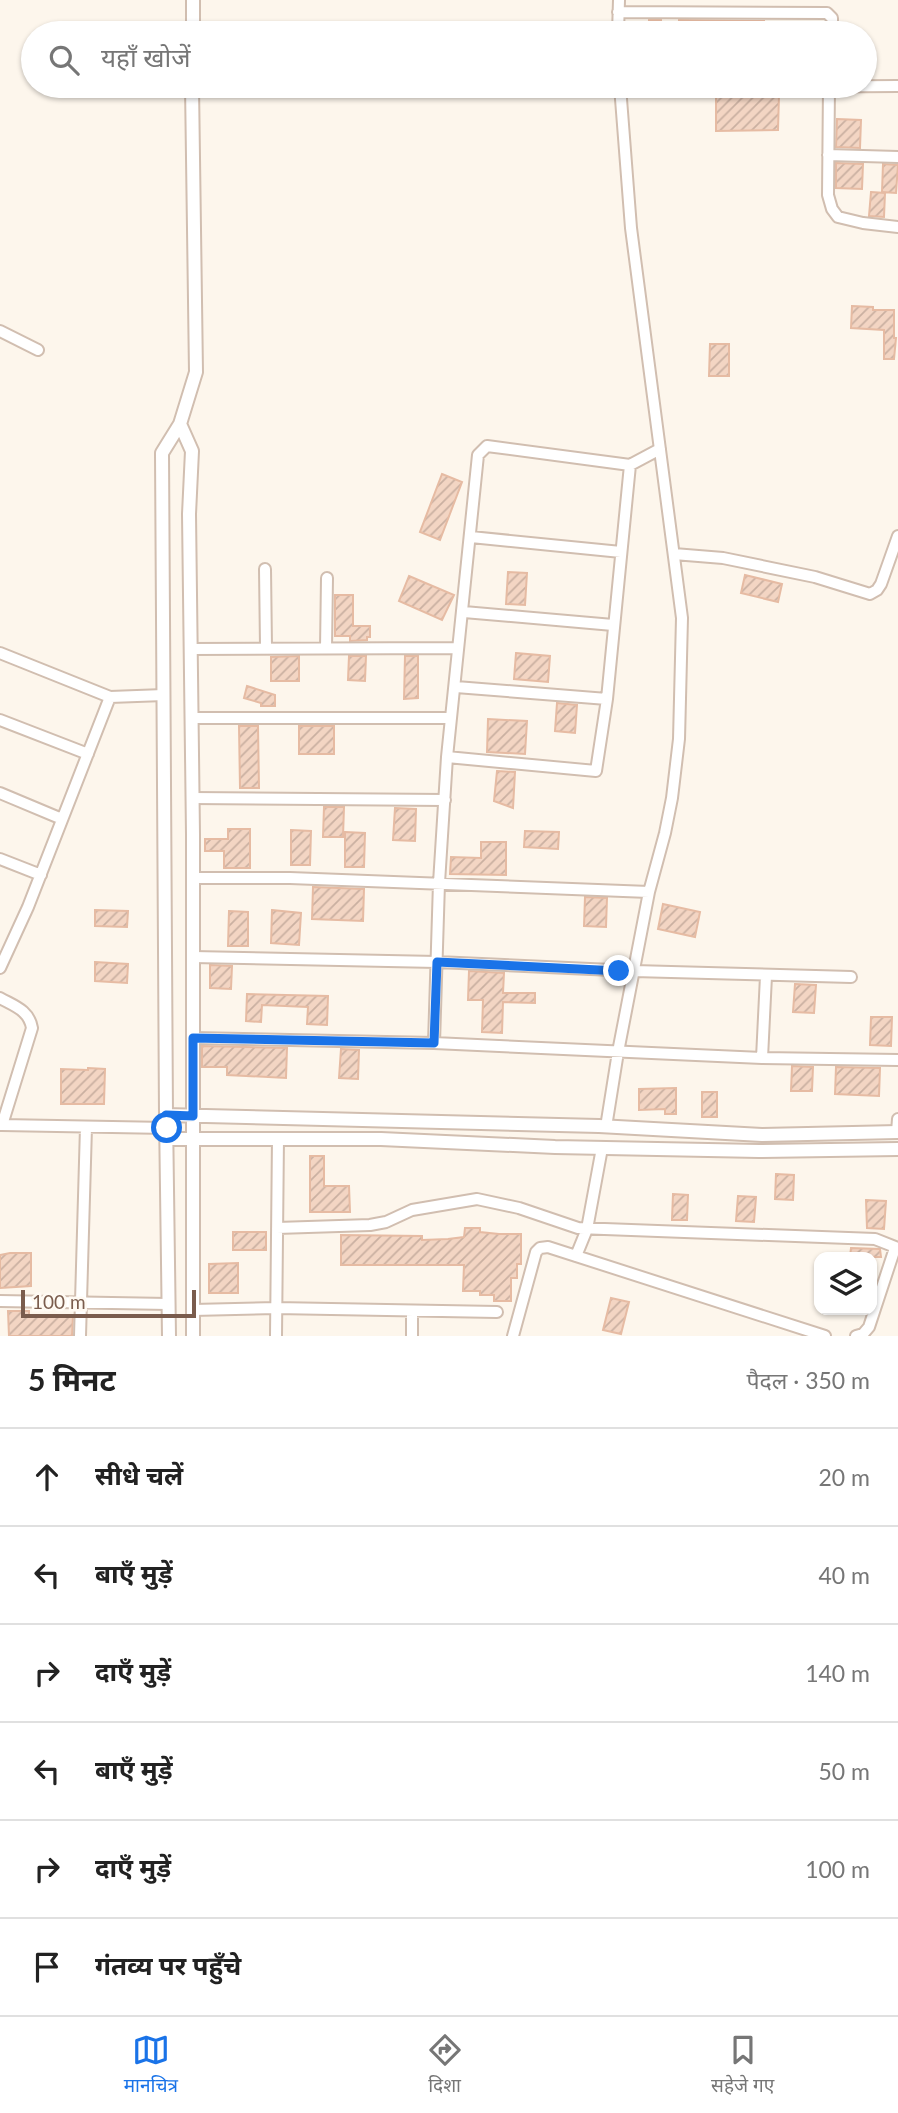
<!DOCTYPE html>
<html lang="hi">
<head>
<meta charset="utf-8">
<style>
  body { margin:0; font-family:Lato,"Noto Sans Devanagari",sans-serif; background:#f6f6f6; color:#222 }
  .controls { position:absolute; right:21px; bottom:21px; display:grid; overflow:hidden; border-radius:14px; box-shadow:0 2px 5px #0004 }
  .controls button { width:63px; height:63px; display:grid; place-items:center; padding:0; border:0; border-bottom:2px solid #e0e0e0; background:#fff; color:#222; font:35px sans-serif }
  .scale { position:absolute; left:21px; bottom:18px; width:175px; box-sizing:border-box; padding-left:7px; border:4px solid #7a5c4d; border-top:0; font-size:19px; line-height:24px; white-space:nowrap; color:#7a5c4d; -webkit-text-stroke:5px #fffaf3; paint-order:stroke }
  .stop { position:absolute; width:21px; height:21px; margin:-16px; border:5px solid #1a73e8; border-radius:50%; background:#fff }
  .stop.end { background:#1a73e8; border-color:#fff; box-shadow:0 2px 7px #0008 }
  .list { margin:0; padding:0; list-style:none }
  h2 { display:flex; justify-content:space-between; align-items:center; height:91px; margin:0; padding:0 28px; font-size:30px }
  h2 small { font-size:23px; font-weight:400; color:#767676 }
  .list li { display:grid; grid-template-columns:46px 1fr auto; gap:21px; align-items:center; box-sizing:border-box; height:98px; padding:0 28px; border-top:2px solid #e0e0e0 }
  .list b { display:block; font-size:26px; white-space:nowrap }
  .list em { font-size:23px; font-style:normal; color:#767676 }
  .icon { flex:none; width:38px; height:38px; fill:none; stroke:currentColor; stroke-width:2; stroke-linecap:round; stroke-linejoin:round }
  .map { position:relative; flex:none; width:898px; height:1336px; overflow:hidden }
  .search { position:absolute; background:#fff; box-shadow:0 2px 5px #0004; left:21px; right:21px; top:21px; height:77px; display:flex; align-items:center; gap:18px; box-sizing:border-box; padding:0 24px; border-radius:38px; color:#767676; font-size:26px }
  .sheet { height:679px; background:#fff }
  nav { display:flex; justify-content:space-around; align-items:center; box-sizing:border-box; height:98px; border-top:2px solid #e0e0e0; background:#fff; font-size:19px; color:#767676 }
  nav a { display:grid; justify-items:center; gap:4px }
  nav .on { color:#1a73e8 }
  .map>svg:first-child { display:block }
</style>
</head>
<body>
<div class="map">
<svg width="898" height="1336" viewBox="0 0 898 1336">
  <defs>
    <pattern id="building-hatch" width="6" height="6" patternUnits="userSpaceOnUse" patternTransform="scale(1.75)"><rect width="6" height="6" fill="#f3d5c3"/><path d="M-1 1l2-2M0 6l6-6M5 7l2-2" fill="none" stroke="#cab0a1"/></pattern>
  </defs>
  <rect width="100%" height="100%" fill="#fdf6ec"/>
  <path fill="url(#building-hatch)" stroke="#e6bba3" stroke-width="2" d="M649 20H661V33H649Z
    M679 20 764 21V33H679Z
    M803 22H821V33H803Z
    M716 95H779L778 130 716 131Z
    M837 119 861 120 860 148 836 147Z
    M836 163 863 164 862 189 836 188Z
    M883 164 898 165 896 193 882 192Z
    M871 192 885 193 884 217 869 216Z
    M852 306 873 307V310H894V338H896L894 359H884V330L851 328Z
    M710 344H729V376H709Z
    M442 474 462 482 440 540 420 532Z
    M508 572 527 573 525 605 506 604Z
    M745 575 782 584 778 602 741 593Z
    M409 576 454 595 442 620 399 601Z
    M335 595H353V626H370V637H367V640L350 641V636H335Z
    M516 653 550 656 548 682 514 679Z
    M299 656V681H271V657Z
    M349 656H366L365 681 348 680Z
    M405 656H418V698L404 699Z
    M247 686 275 695V706H261V703L244 698Z
    M557 703 577 705 575 733 555 731Z
    M488 719 527 721 525 754 487 752Z
    M239 726H258L259 788H240Z
    M299 726H334V754H299Z
    M497 771 515 772 513 808 494 801Z
    M324 807H344L343 837H323Z
    M395 808 416 809 415 841 393 840Z
    M228 829H250V868H224V851H205V839H228Z
    M291 830 311 831 310 865H291Z
    M525 831 559 832 558 849 524 847Z
    M345 832 365 833 364 867H345Z
    M481 842H506V875L450 874 451 857 481 858Z
    M313 887 364 889 363 921 312 919Z
    M585 897 607 898 606 927 584 926Z
    M663 904 700 912 695 937 658 929Z
    M95 910 128 911 127 927 95 926Z
    M272 910 301 913 299 945 271 943Z
    M229 911 248 912V946H228Z
    M95 962 128 964 127 983 95 981Z
    M210 965 232 966 231 989 210 988Z
    M469 971 504 973 503 993H535V1003L503 1002 502 1033 482 1032 483 1000H468Z
    M795 984 816 985 814 1013 793 1012Z
    M247 994 328 996 327 1025 307 1024 308 1007 262 1005 261 1022 246 1021Z
    M871 1017H892L891 1046 870 1045Z
    M202 1046 287 1048 286 1078 227 1075V1067H202Z
    M341 1049 359 1050 358 1079 339 1078Z
    M792 1066 813 1067 812 1091H791Z
    M836 1067 880 1068 879 1096 835 1094Z
    M88 1068 105 1069 104 1104H61V1069L88 1070Z
    M676 1088V1114H665V1109L639 1110V1089Z
    M702 1092H717V1117H702Z
    M310 1156H324V1186H349L350 1212H310Z
    M776 1174 794 1175 793 1200 775 1199Z
    M673 1194 688 1195 687 1220H672Z
    M738 1196 756 1197 754 1222 736 1221Z
    M866 1200 886 1201 884 1229 867 1228Z
    M465 1228H480V1232L499 1234H521V1264H517V1278H511V1301H494V1295H480V1291H463L464 1265H341V1235L422 1236V1240L448 1239 464 1237Z
    M233 1232H266V1250H233Z
    M851 1248 880 1249 881 1257H850Z
    M10 1253H31V1286L0 1288V1255Z
    M238 1263V1293H209V1264Z
    M611 1298 629 1302 621 1334 603 1330Z
    M8 1311H29V1316L73 1315 72 1336H9Z"/>
  <g fill="none" stroke-linecap="round" stroke-linejoin="round">
    <defs>
      <path id="minor" d="M618 12 827 13 832 18V33
        M618 33 619 0
        M829 86 828 195 832 209 838 217 863 223 898 227
        M620 88 898 86
        M828 155 898 157
        M0 331 38 350
        M471 537 621 552
        M674 554 723 558 815 577 870 594 877 590 881 584 898 536
        M265 569 266 647
        M464 612 613 625
        M326 648 327 578
        M190 649 458 648
        M0 653 110 697
        M456 687 607 699
        M191 718H451
        M0 720 88 754
        M447 757 596 771 607 699 630 465
        M0 793 62 819
        M192 798 445 800
        M0 859 41 875
        M193 878H290L649 892
        M193 957 437 962 634 971 851 977
        M0 968 28 907 110 697 164 695
        M0 998C14 1006 29 1010 32 1028L2 1125H0
        M193 1038 434 1043 762 1058 898 1060
        M434 1043 439 883 447 757 478 455 487 446 630 465 660 449
        M762 1058 766 976
        M2 1125 167 1128
        M606 1127 618 1052 649 892 665 833 672 798 679 739 682 618 631 228 620 86
        M897 1132 898 1119
        M277 1228 370 1225 386 1222 412 1210 477 1199 519 1208 578 1228 875 1239 898 1248
        M576 1256 587 1229 602 1148
        M0 1301 168 1304
        M193 1310 276 1308 497 1312
        M412 1311V1336
        M80 1336 86 1127
        M276 1336 278 1138
        M513 1336 536 1252 540 1248 548 1247 825 1336
        M856 1336 863 1334 869 1327 895 1248"/>
      <path id="tertiary" d="M193 0V33
        M180 424 192 451 189 514 193 834V1336
        M166 1115 162 453 180 424 196 372 192 86
        M167 1139H381L555 1147 759 1151 898 1149
        M169 1336 166 1115 599 1126 762 1135 898 1132"/>
    </defs>
    <use href="#minor" stroke="#d1beb0" stroke-width="14"/>
    <use href="#tertiary" stroke="#d1beb0" stroke-width="16"/>
    <use href="#minor" stroke="#fff" stroke-width="10"/>
    <use href="#tertiary" stroke="#fff" stroke-width="12"/>
  </g>
  <g fill="none" stroke-linecap="round" stroke-linejoin="round">
    <path stroke="#1a73e8" stroke-width="9" d="M167 1128 166 1115 193 1116V1038L434 1043 437 962 619 971"/>
  </g>
</svg>
<div class="controls">
<button><svg class="icon" aria-label="layers" viewBox="0 0 24 24"><path d="M12 4l9 5-9 5-9-5zM3 14l9 5 9-5"/></svg></button>
</div>
<div class="scale">100 m</div>
<div class="stop" style="left:167px;top:1128px"></div>
<div class="stop end" style="left:619px;top:971px"></div>
<div class="search"><svg class="icon" aria-label="search" viewBox="0 0 24 24"><circle cx="10" cy="10" r="6"/><path d="M15 15l6 6"/></svg>यहाँ खोजें</div>
</div>
<section class="sheet">
<h2>5 मिनट<small>पैदल · 350 m</small></h2>
<ul class="list">
<li><svg class="icon" aria-label="ahead" viewBox="0 0 24 24"><path d="M12 20V5M6 11l6-6 6 6"/></svg><div><b>सीधे चलें</b></div><em>20 m</em></li>
<li><svg class="icon" aria-label="left" viewBox="0 0 24 24"><path d="M17 20v-9H6M10 6l-5 5 5 5"/></svg><div><b>बाएँ मुड़ें</b></div><em>40 m</em></li>
<li><svg class="icon" aria-label="right" viewBox="0 0 24 24"><path d="M7 20v-9h11M14 6l5 5-5 5"/></svg><div><b>दाएँ मुड़ें</b></div><em>140 m</em></li>
<li><svg class="icon" aria-label="left" viewBox="0 0 24 24"><path d="M17 20v-9H6M10 6l-5 5 5 5"/></svg><div><b>बाएँ मुड़ें</b></div><em>50 m</em></li>
<li><svg class="icon" aria-label="right" viewBox="0 0 24 24"><path d="M7 20v-9h11M14 6l5 5-5 5"/></svg><div><b>दाएँ मुड़ें</b></div><em>100 m</em></li>
<li><svg class="icon" aria-label="arrive" viewBox="0 0 24 24"><path d="M6 21V4h12l-3 4 3 4H6"/></svg><div><b>गंतव्य पर पहुँचे</b></div></li>
</ul>
</section>
<nav>
<a class="on"><svg class="icon" aria-label="map" viewBox="0 0 24 24"><path d="M3 6l6-2 6 2 6-2v14l-6 2-6-2-6 2zM9 4v14M15 6v14"/></svg>मानचित्र</a>
<a><svg class="icon" aria-label="directions" viewBox="0 0 24 24"><path d="M12 3l9 9-9 9-9-9zM9 14v-3h6M13 9l2 2-2 2"/></svg>दिशा</a>
<a><svg class="icon" aria-label="saved" viewBox="0 0 24 24"><path d="M7 4h10v16l-5-4-5 4z"/></svg>सहेजे गए</a>
</nav>
</body>
</html>
